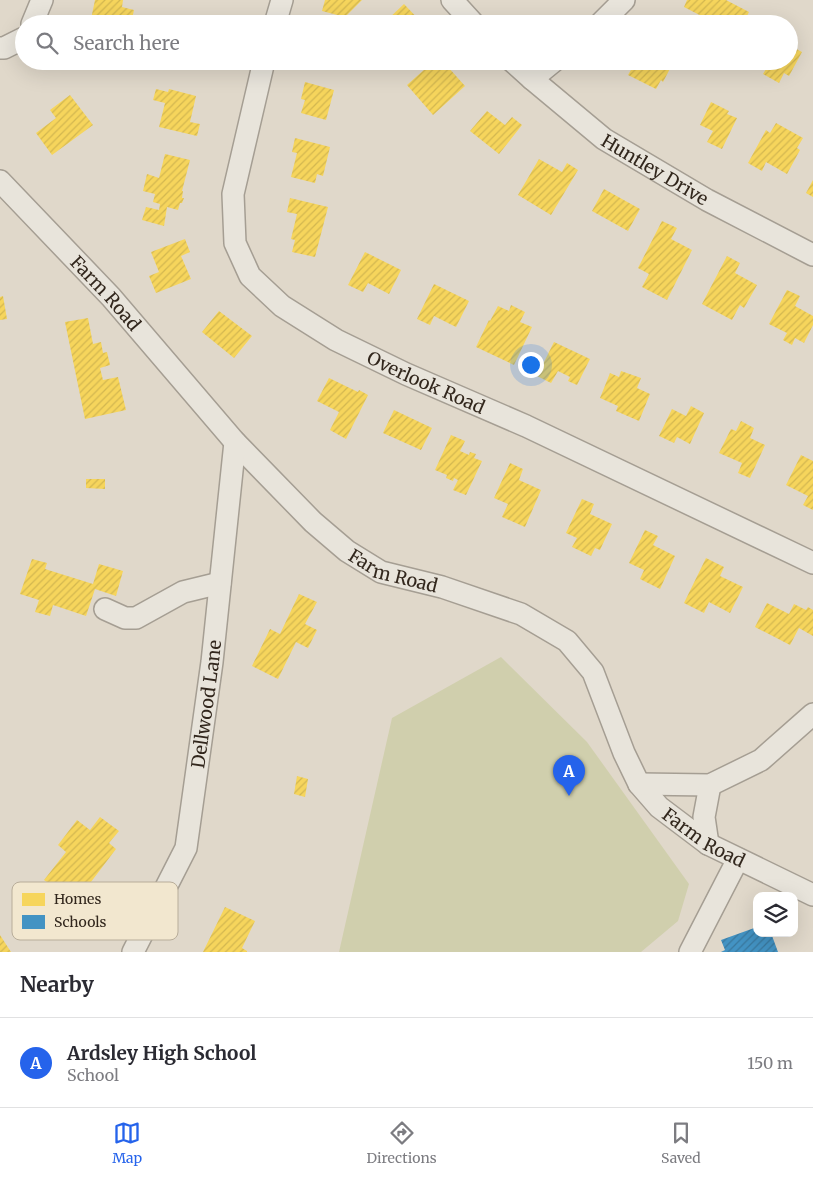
<!DOCTYPE html>
<html lang="en">
<head>
<meta charset="utf-8">
<style>
  body { margin:0; font-family:Merriweather,serif; background:#f2f2f3; color:#2b2b33 }
  .controls { position:absolute; right:15px; bottom:15px; display:grid; overflow:hidden; border-radius:10px; box-shadow:0 5px 20px #0002 }
  .controls button { width:45px; height:45px; display:grid; place-items:center; padding:0; border:0; border-bottom:1px solid #e1e1e2; background:#fff; color:#2b2b33; font:25px sans-serif }
  .you { position:absolute; left:530px; top:364px; width:18px; height:18px; margin:-12px; border:4px solid #fff; border-radius:50%; background:#1a73e8; box-shadow:0 0 0 8px #1a73e833 }
  .badge { display:grid; place-items:center; width:32px; height:32px; border-radius:50%; background:#2563eb; color:#fff; font-size:16px; font-weight:700 }
  .pin { position:absolute; translate:-50% -41px; filter:drop-shadow(0 1px 2px #0008) }
  .pin::after { content:''; position:absolute; top:26px; width:18px; height:15px; background:inherit; clip-path:polygon(0 0,100% 0,50% 100%) }
  .list { margin:0; padding:0; list-style:none }
  h2 { display:flex; justify-content:space-between; align-items:center; height:65px; margin:0; padding:0 20px; font-size:21px }
  h2 small { font-size:16px; font-weight:400; color:#7c7c81 }
  .list li { display:grid; grid-template-columns:32px 1fr auto; gap:15px; align-items:center; box-sizing:border-box; height:90px; padding:0 20px; border-top:1px solid #e1e1e2 }
  .list b { display:block; font-size:19px; white-space:nowrap }
  .list p { margin:0; font-size:16px; white-space:nowrap; color:#7c7c81 }
  .list em { font-size:16px; font-style:normal; color:#7c7c81 }
  .icon { flex:none; width:28px; height:28px; fill:none; stroke:currentColor; stroke-width:2; stroke-linecap:round; stroke-linejoin:round }
  .map { position:relative; flex:none; width:813px; height:952px; overflow:hidden }
  .search { position:absolute; background:#fff; box-shadow:0 5px 20px #0002; left:15px; right:15px; top:15px; height:55px; display:flex; align-items:center; gap:12px; box-sizing:border-box; padding:0 18px; border-radius:28px; color:#7c7c81; font-size:19px }
  .sheet { height:155px; background:#fff }
  nav { display:flex; justify-content:space-around; align-items:center; box-sizing:border-box; height:70px; border-top:1px solid #e1e1e2; background:#fff; font-size:14px; color:#7c7c81 }
  nav a { display:grid; justify-items:center; gap:2px }
  nav .on { color:#2563eb }
  .map>svg:first-child { display:block }
</style>
</head>
<body>
<div class="map">
<svg width="813" height="952" viewBox="0 0 813 952">
  <defs>
    <pattern id="homes-hatch" width="6" height="6" patternUnits="userSpaceOnUse" patternTransform="scale(1.25)"><rect width="6" height="6" fill="#f6d55c"/><path d="M-1 1l2-2M0 6l6-6M5 7l2-2" fill="none" stroke="#d3b750"/></pattern>
    <pattern id="schools-hatch" width="6" height="6" patternUnits="userSpaceOnUse" patternTransform="scale(1.25)"><rect width="6" height="6" fill="#4393c3"/><path d="M-1 1l2-2M0 6l6-6M5 7l2-2" fill="none" stroke="#39789e"/></pattern>
  </defs>
  <rect width="100%" height="100%" fill="#e0d8ca"/>
  <path fill="#d0cfad" d="M501 657 587 742 689 884 678 921 641 952H339L392 718Z"/>
  <path fill="url(#homes-hatch)" d="M95 0H123L122 7 134 10 131 24H90Z
    M325 0H362L345 17 322 11Z
    M687 0H726L749 12 743 24H717L684 7Z
    M404 4 423 24H389L386 21Z
    M789 45 802 52 789 76 784 73 779 83 763 74 769 64 763 61H789Z
    M181 61H207L205 68Z
    M434 61H455L448 67 465 86 433 115 407 85Z
    M636 61 646 65 648 61H674L663 82 661 80 656 89 628 75Z
    M305 82 334 90 326 120 301 113 305 100 301 99Z
    M156 89 168 92 169 89 196 96 190 122 200 124 197 136 159 127 165 103 153 100Z
    M70 95 93 125 52 155 36 133 56 118 50 110Z
    M711 102 729 111 727 114 737 118 722 149 707 142 713 131 700 125Z
    M487 111 505 125 512 117 522 125 499 154 470 131Z
    M776 123 803 138 797 148 800 150 787 174 766 162 762 171 748 163 766 130 770 133Z
    M295 138 330 147 323 176 317 174 315 183 291 177 297 153 292 152Z
    M165 154 190 160 182 191H183L182 198H184L182 203H180L178 210 167 207 164 226 142 220 146 207 159 210 160 204 153 202 155 194 143 191 147 174 159 178Z
    M539 159 562 172 567 163 578 170 551 215 518 195Z
    M813 180V197L806 193Z
    M604 189 640 209 628 231 592 211Z
    M290 198 328 207 315 257 292 252 295 240 291 239 297 214 287 212Z
    M662 221 677 228 671 239 692 250 667 300 642 287 649 274 638 268Z
    M185 239 190 252 181 256 191 279 156 293 149 276 159 272 151 252Z
    M365 252 401 270 389 294 368 283 363 292 348 285Z
    M727 256 740 263 735 273 757 285 744 308 740 305 732 320 702 304Z
    M434 284 469 301 456 327 434 316 430 325 417 319Z
    M787 290 800 296 795 306 813 316V325L804 343 795 338 792 345 783 340 787 333 769 324Z
    M3 296 7 319 0 320V297Z
    M511 305 525 312 520 322 532 327 514 365 476 347 489 320 490 321 498 306 509 311Z
    M219 311 252 336 234 358 202 332Z
    M88 318 93 344 101 342 103 353 107 352 110 365 100 368 103 380 118 377 126 410 85 419 65 322Z
    M554 342 590 359 577 385 568 381 570 377 558 371 551 383 537 376Z
    M621 371 641 378 637 388 650 394 639 421 616 411 618 406 600 398 610 373 619 377Z
    M329 378 358 392 359 390 368 395 346 439 330 430 339 412 317 401Z
    M691 406 704 413 690 444 677 437 674 443 659 436 672 409 686 416Z
    M394 410 432 428 421 450 383 433Z
    M741 421 754 428 750 438 765 445 750 478 738 473 742 463 719 453 731 429 736 431Z
    M451 435 465 441 460 451 469 455 470 452 476 454 474 458 482 461 466 495 453 490 458 480 454 478 453 481 446 478 447 475 435 470Z
    M801 455 813 461V510L803 505 808 496 786 485Z
    M510 463 523 469 519 480 541 490 525 527 502 517 508 504 494 498Z
    M86 479H105V489L86 488Z
    M582 499 594 504 590 514 612 524 600 550 595 548 591 556 572 547 577 538 566 533Z
    M645 530 658 536 653 545 675 556 660 589 640 579 644 570 629 563Z
    M706 558 724 567 720 576 743 587 730 613 709 602 704 613 684 603Z
    M32 559 47 563 45 569 93 584 99 564 123 571 116 596 95 589 86 616 53 605 50 616 35 612 39 600 20 594Z
    M299 594 317 602 305 624 317 630 308 648 296 642 278 679 252 666 270 629 280 634Z
    M767 603 789 614 794 604 806 610 808 607 813 610V636L799 628 790 645 755 627Z
    M297 776 308 779 305 797 294 794Z
    M100 817 119 831 109 843 116 849 75 903 44 880 66 852 58 845 77 820 90 830Z
    M225 907 255 921 242 948 247 951V952H203Z
    M0 935 11 952H0Z"/>
  <path fill="url(#schools-hatch)" d="M757 927V933H771L778 952H721L725 950 721 940Z"/>
  <g fill="none" stroke-linecap="round" stroke-linejoin="round">
    <defs>
      <g id="minor">
        <path d="M452 0 474 24"/>
        <path d="M32 24 42 0"/>
        <path d="M275 24 282 0"/>
        <path d="M600 24 624 0"/>
        <path d="M0 48H4L24 38"/>
        <path id="s1" d="M264 61 233 194 235 243 250 276 282 306 336 340 406 374 526 426 813 563"/>
        <path id="s2" d="M512 61 532 79 604 139 707 200 813 255"/>
        <path d="M532 79 554 61"/>
        <path id="s3" d="M0 181 111 297 235 442 313 522 347 551 381 572 442 587 521 614 567 641 593 672 624 753 639 784 659 807 708 844 813 895"/>
        <path d="M105 609 125 618H136L183 592 220 583"/>
        <path d="M639 784 710 785 761 760 813 714"/>
        <path d="M708 844 704 817 710 785"/>
        <path id="s4" d="M133 952 186 848 212 662 235 442"/>
        <path d="M690 952 738 859"/>
      </g>
    </defs>
    <use href="#minor" stroke="#a59e93" stroke-width="24"/>
    <use href="#minor" stroke="#e8e4db" stroke-width="21"/>
  </g>
  <g text-anchor="middle" dominant-baseline="central" stroke-width="5" stroke-linejoin="round" paint-order="stroke">
    <g font-size="18" fill="#32271d" stroke="#f2e7cf">
      <text stroke="none"><textPath href="#s2" startOffset="180">Huntley Drive</textPath></text>
      <text stroke="none"><textPath href="#s3" startOffset="154">Farm Road</textPath></text>
      <text stroke="none"><textPath href="#s1" startOffset="429">Overlook Road</textPath></text>
      <text stroke="none"><textPath href="#s3" startOffset="559">Farm Road</textPath></text>
      <text stroke="none"><textPath href="#s4" startOffset="262">Dellwood Lane</textPath></text>
      <text stroke="none"><textPath href="#s3" startOffset="994">Farm Road</textPath></text>
    </g>
  </g>
  <rect x="12" y="882" width="166" height="58" rx="8" fill="#f2e7cf" stroke="#b8ad9a" stroke-width="1"/>
  <rect x="22" y="893" width="23" height="13" fill="#f6d55c"/>
  <rect x="22" y="915" width="23" height="14" fill="#4393c3"/>
  <g font-size="14" fill="#32271d">
    <text x="54" y="904">Homes</text>
    <text x="54" y="927">Schools</text>
  </g>
</svg>
<div class="controls">
<button><svg class="icon" aria-label="layers" viewBox="0 0 24 24"><path d="M12 4l9 5-9 5-9-5zM3 14l9 5 9-5"/></svg></button>
</div>
<div class="you"></div>
<div class="pin badge" style="left:569px;top:796px">A</div>
<div class="search"><svg class="icon" aria-label="search" viewBox="0 0 24 24"><circle cx="10" cy="10" r="6"/><path d="M15 15l6 6"/></svg>Search here</div>
</div>
<section class="sheet">
<h2>Nearby<small></small></h2>
<ul class="list">
<li><span class="badge">A</span><div><b>Ardsley High School</b><p>School</p></div><em>150 m</em></li>
</ul>
</section>
<nav>
<a class="on"><svg class="icon" aria-label="map" viewBox="0 0 24 24"><path d="M3 6l6-2 6 2 6-2v14l-6 2-6-2-6 2zM9 4v14M15 6v14"/></svg>Map</a>
<a><svg class="icon" aria-label="directions" viewBox="0 0 24 24"><path d="M12 3l9 9-9 9-9-9zM9 14v-3h6M13 9l2 2-2 2"/></svg>Directions</a>
<a><svg class="icon" aria-label="saved" viewBox="0 0 24 24"><path d="M7 4h10v16l-5-4-5 4z"/></svg>Saved</a>
</nav>
</body>
</html>
